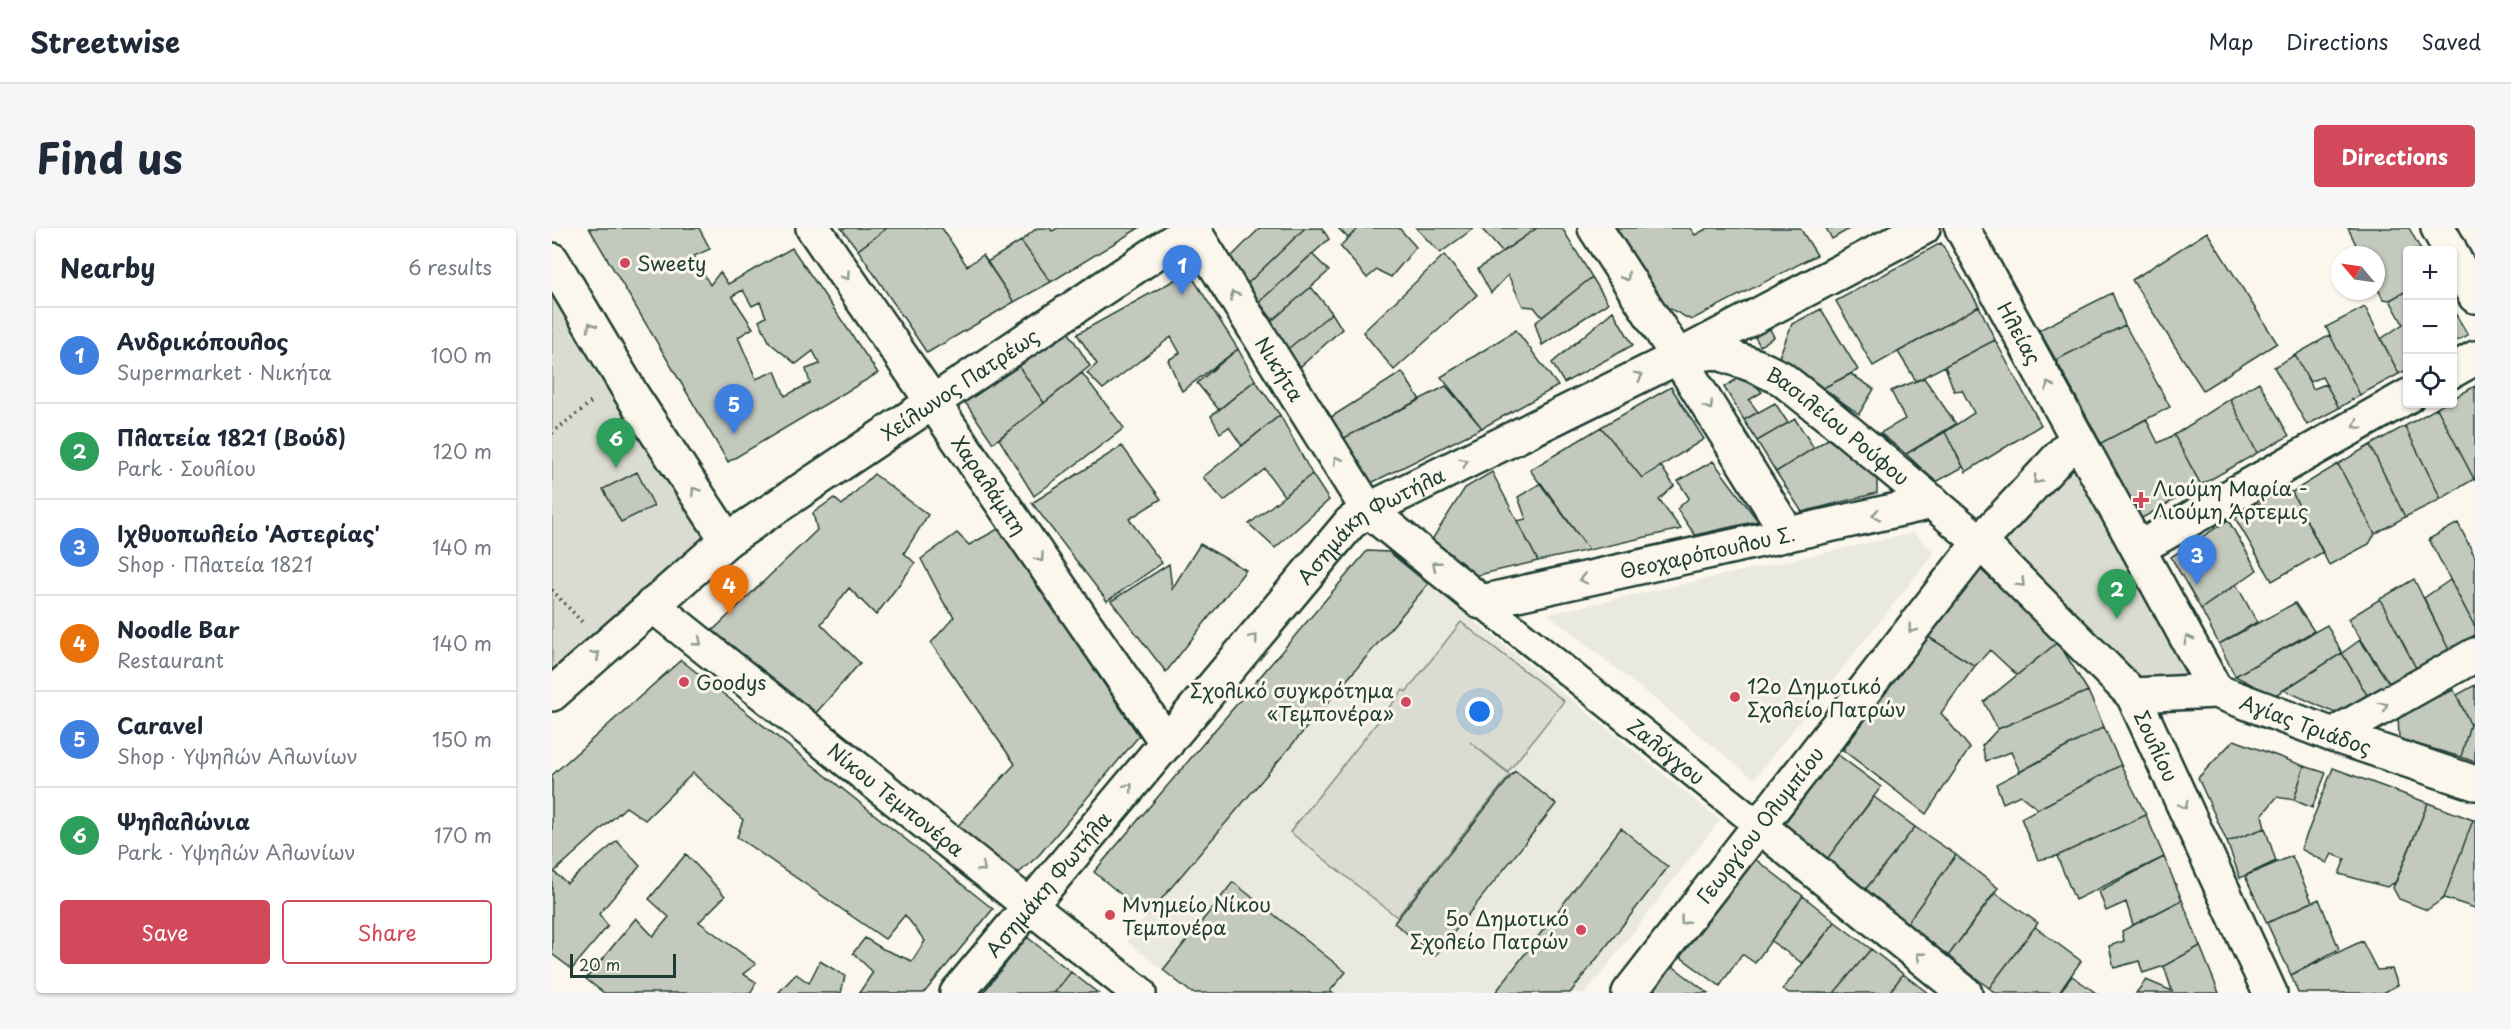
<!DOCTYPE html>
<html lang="en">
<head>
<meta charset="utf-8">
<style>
  body { margin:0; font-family:"Playpen Sans",sans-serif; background:#f6f6f7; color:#1f2937 }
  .controls { position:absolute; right:18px; top:18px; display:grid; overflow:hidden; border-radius:6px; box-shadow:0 2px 4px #0004 }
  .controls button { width:54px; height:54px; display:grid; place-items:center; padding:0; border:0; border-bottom:2px solid #e0e1e3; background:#fff; color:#1f2937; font:30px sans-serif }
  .compass { position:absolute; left:1779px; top:18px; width:54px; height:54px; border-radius:50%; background:#fff; box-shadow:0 2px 4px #0004; rotate:299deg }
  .scale { position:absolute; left:18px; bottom:15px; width:106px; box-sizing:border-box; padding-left:6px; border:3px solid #1f3d34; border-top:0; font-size:16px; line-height:21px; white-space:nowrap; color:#1f3d34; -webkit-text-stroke:4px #fbf7ec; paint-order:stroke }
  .you { position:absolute; left:928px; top:484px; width:21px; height:21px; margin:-15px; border:4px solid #fff; border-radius:50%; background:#1a73e8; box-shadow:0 0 0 9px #1a73e833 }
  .badge { display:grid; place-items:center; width:39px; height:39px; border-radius:50%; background:#d1495b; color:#fff; font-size:20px; font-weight:700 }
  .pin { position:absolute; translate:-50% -50px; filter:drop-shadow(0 2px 3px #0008) }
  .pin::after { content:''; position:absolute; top:32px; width:21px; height:18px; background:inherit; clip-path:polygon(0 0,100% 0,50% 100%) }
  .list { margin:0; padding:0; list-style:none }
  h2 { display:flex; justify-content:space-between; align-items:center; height:78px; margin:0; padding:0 24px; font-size:26px }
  h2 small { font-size:20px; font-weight:400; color:#747a83 }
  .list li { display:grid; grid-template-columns:39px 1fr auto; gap:18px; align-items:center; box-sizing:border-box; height:96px; padding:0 24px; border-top:2px solid #e0e1e3 }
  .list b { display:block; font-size:22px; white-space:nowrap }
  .list p { margin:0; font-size:20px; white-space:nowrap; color:#747a83 }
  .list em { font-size:20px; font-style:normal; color:#747a83 }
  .actions { display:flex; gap:12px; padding:18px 24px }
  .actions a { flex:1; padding:14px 0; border:2px solid #d1495b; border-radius:6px; text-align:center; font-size:21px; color:#d1495b }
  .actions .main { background:#d1495b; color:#fff }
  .icon { flex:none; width:33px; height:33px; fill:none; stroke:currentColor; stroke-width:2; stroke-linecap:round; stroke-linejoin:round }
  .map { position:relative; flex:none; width:1923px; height:765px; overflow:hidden; border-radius:6px }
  header { display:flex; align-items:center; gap:36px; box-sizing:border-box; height:84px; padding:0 30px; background:#fff; border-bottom:2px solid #e0e1e3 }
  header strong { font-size:28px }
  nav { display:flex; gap:33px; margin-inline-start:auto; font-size:21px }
  .intro { display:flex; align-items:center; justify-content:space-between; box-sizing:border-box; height:144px; padding:0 36px }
  h1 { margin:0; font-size:42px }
  .button { padding:15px 27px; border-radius:6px; background:#d1495b; color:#fff; font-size:21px; font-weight:700 }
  main { display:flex; gap:36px; padding:0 36px }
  aside { flex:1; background:#fff; border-radius:6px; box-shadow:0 2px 4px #0004 }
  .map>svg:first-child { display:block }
</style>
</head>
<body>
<header>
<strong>Streetwise</strong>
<nav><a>Map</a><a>Directions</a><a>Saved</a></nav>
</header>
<div class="intro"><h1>Find us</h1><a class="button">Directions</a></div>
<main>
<aside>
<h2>Nearby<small>6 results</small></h2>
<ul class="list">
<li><span class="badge" style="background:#3f7fe0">1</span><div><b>Ανδρικόπουλος</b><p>Supermarket · Νικήτα</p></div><em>100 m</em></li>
<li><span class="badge" style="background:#2e9e5b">2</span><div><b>Πλατεία 1821 (Βούδ)</b><p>Park · Σουλίου</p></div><em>120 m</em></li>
<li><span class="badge" style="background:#3f7fe0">3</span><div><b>Ιχθυοπωλείο 'Αστερίας'</b><p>Shop · Πλατεία 1821</p></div><em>140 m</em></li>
<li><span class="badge" style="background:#e8710a">4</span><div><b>Noodle Bar</b><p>Restaurant</p></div><em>140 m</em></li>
<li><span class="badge" style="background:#3f7fe0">5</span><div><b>Caravel</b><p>Shop · Υψηλών Αλωνίων</p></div><em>150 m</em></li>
<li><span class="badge" style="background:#2e9e5b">6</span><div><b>Ψηλαλώνια</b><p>Park · Υψηλών Αλωνίων</p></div><em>170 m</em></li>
</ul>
<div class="actions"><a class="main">Save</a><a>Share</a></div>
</aside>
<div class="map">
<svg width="1923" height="765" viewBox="0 0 1923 765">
  <rect width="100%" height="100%" fill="#fbf7ec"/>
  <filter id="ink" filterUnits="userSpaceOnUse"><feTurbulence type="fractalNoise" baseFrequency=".0167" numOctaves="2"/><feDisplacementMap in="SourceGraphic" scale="12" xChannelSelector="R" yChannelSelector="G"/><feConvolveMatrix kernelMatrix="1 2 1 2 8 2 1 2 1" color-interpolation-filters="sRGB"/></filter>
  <g filter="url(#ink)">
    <path fill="#eae9de" d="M1361 305 1383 324 1202 551 996 386Z
      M815 323 837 324 1168 592 1034 765H640L575 713 595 688 542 644Z"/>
    <path fill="#dbdcd1" stroke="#7d8c82" stroke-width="1.5" d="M0 32 175 312 0 466Z
      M1525 210 1664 463 1581 467 1428 314Z
      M909 394 1012 473 956 544 918 514 958 547 845 689 738 604 851 462 854 464Z"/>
    <path fill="#c4c9be" stroke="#1f3d34" stroke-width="1.5" fill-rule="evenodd" d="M37 0H147L158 21 142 28 158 57 168 44 176 56 240 20 326 145 176 234ZM191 62 200 78 208 74 214 89 207 93 218 115 244 136 261 123 268 136 254 141 258 155 233 168 223 143 204 151 186 109 201 100 180 68Z
      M289 0H335L306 22Z
      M335 0H390L415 38 431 27 462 74 375 125 306 22Z
      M485 0H498L500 3 506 0H587L499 54 469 13Z
      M708 0H753L693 58 673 35Z
      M753 0H770L777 11 707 74 693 58Z
      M786 0H807L796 10Z
      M807 0H847L864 19 839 49 825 42 815 50 788 18Z
      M864 0H922L888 25Z
      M929 0H985L950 24Z
      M985 0H1010L1040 49 990 89 982 79 971 78 956 47 939 65 926 41Z
      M1057 0H1138L1143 7 1156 0H1248L1265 27 1139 92 1096 69Z
      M1274 0H1299L1280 11Z
      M1796 0H1857L1869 22H1856V62L1838 72 1831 71 1824 57V27H1809Z
      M1655 4 1725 115 1651 162 1580 52Z
      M469 13 499 54 462 74 435 34Z
      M1389 15 1427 78 1321 138 1284 73Z
      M760 26 777 43 721 92 707 74Z
      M892 27 925 67 842 142 811 104Z
      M637 44 686 121 630 163 616 132 628 125 619 109 551 161 535 145 545 136 525 106Z
      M1040 49 1056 75 990 117 983 95Z
      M759 59 780 85 732 124 715 97Z
      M1856 62V141L1847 146 1829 111 1851 96 1838 72Z
      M1560 65 1573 97 1504 132 1487 102Z
      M1427 78 1443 112 1364 153 1346 124Z
      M1813 79 1847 146 1808 167 1774 99Z
      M1900 80 1916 107 1900 115Z
      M1269 81 1306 142 1271 160 1227 129 1240 96Z
      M1061 83 1081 117 1012 155 1000 135Z
      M780 85 790 101 749 138 732 124Z
      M1573 97 1618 179 1549 215 1504 132Z
      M1217 99 1222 109 1208 118 1202 107Z
      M964 102 1006 158 930 200 889 149Z
      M517 105 538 138 492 175 466 137Z
      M1778 107 1808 167 1787 180 1770 149 1758 154 1743 127Z
      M1443 112 1489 197 1414 244 1393 204 1422 185 1410 162 1402 163 1393 138Z
      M686 121 703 152 667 182 645 155Z
      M1743 127 1761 161 1774 156 1787 180 1755 197 1722 139Z
      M466 137 492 175 441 215 413 174Z
      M850 144 868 172 790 211 776 191Z
      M530 145 572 200 482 268 447 211Z
      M1193 146 1210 164 1197 172 1206 184 1192 192 1172 159Z
      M1299 146 1322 161 1307 186 1271 160Z
      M1372 150 1404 196 1354 226 1328 205 1353 191 1339 163Z
      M703 152 728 187 690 218 677 199 668 205 659 188Z
      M1707 154 1737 208 1705 225 1678 171Z
      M894 158 930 200 815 257 790 211Z
      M1923 158V253L1885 180 1892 176H1900V171Z
      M1119 159 1152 211 1090 250 1049 199Z
      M1678 171 1705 225 1649 257 1622 207Z
      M1223 175 1236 195 1205 213 1192 192Z
      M1885 180 1922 251 1889 271 1853 198Z
      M728 187 760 246 732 268 713 241 672 273 651 249Z
      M1243 191 1262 220 1224 244 1205 213Z
      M1594 191 1606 215 1622 207 1649 257 1583 294 1546 232 1549 215Z
      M1853 198 1889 271 1853 289 1818 217Z
      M1049 199 1090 250 1109 238 1122 258 1107 272 1129 301 1037 322 978 242Z
      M1393 204 1411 239 1384 254 1354 226Z
      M1276 211 1325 249V265L1250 284 1224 244Z
      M1818 217 1853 289 1823 306 1786 236Z
      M570 218 609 271 577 291 610 335 555 373 480 275Z
      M1161 233 1206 293 1143 307 1125 281 1137 270 1126 253Z
      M1786 236 1823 306 1817 316 1777 337 1740 264Z
      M85 244 102 278 69 294 51 261Z
      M940 244 986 333 922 348 879 313 913 260Z
      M322 246 376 287 352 325 363 335 324 387 297 360 269 396 308 435 263 486 155 408 265 302 261 285 282 270 290 277Z
      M760 246 777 272 723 320 697 296Z
      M989 255 1037 322 986 333 965 293 974 291 966 269Z
      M1731 261 1740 264 1771 324 1720 353 1683 290Z
      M1676 292 1705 342 1649 381 1619 329Z
      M1906 295 1923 329V399L1877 311Z
      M448 300 587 508 487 627 468 644H449L401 603 463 536 379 415 402 389 392 375 369 331 405 305 417 317Z
      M648 316 694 342 614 444 559 373 617 336 620 361Z
      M815 323 837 324 876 356 595 688 542 644Z
      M1426 339 1506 414 1465 447 1438 422 1423 438 1375 408Z
      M1862 351 1897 422 1864 440 1828 371Z
      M1898 352 1923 399V407L1897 422 1872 370Z
      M1684 356 1705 394 1667 416 1649 381Z
      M1828 371 1864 440 1837 455 1796 391Z
      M1743 375 1762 403 1683 448 1667 416Z
      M1775 397 1790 425 1722 468 1683 448Z
      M1375 408 1423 438 1389 485 1418 520 1374 586 1291 522Z
      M1808 412 1837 455 1815 467 1790 425Z
      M1506 414 1536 463 1446 501 1432 474Z
      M1790 425 1815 467 1783 485 1732 462Z
      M129 432 441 681 372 765H307L321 744 301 725 313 710 331 721 360 733 373 713 353 687 333 711 185 609 191 592 141 545 93 592 74 579 2 644 15 655 65 613 88 638 47 686 56 698 20 741 0 726V547Z
      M1923 457V498L1918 496 1905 467Z
      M1902 462 1918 496 1909 529 1847 511 1846 485Z
      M1536 463 1552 499 1468 544 1459 524 1434 533 1430 518 1446 501Z
      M1918 496 1923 498V534L1909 529Z
      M1552 499 1569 537 1486 581 1468 567 1451 575 1444 556Z
      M1682 512 1752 538 1742 572 1725 569 1710 587 1713 600 1675 614 1646 550Z
      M1285 526 1329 559 1275 631 1232 596Z
      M1569 537 1594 587 1505 628 1486 632 1469 590Z
      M1752 538 1774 545 1760 580 1742 572Z
      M1781 540 1876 575 1844 654 1835 659 1787 646 1793 631 1780 626 1775 635 1749 621Z
      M963 543 1004 576 883 728 842 695Z
      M1322 569 1363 599 1313 662 1275 631Z
      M1876 575 1921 592 1892 670 1875 682 1847 671 1841 660Z
      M1594 587 1612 629 1523 672 1505 628Z
      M1921 592H1923V680L1892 670Z
      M1363 599 1404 627 1355 695 1313 662Z
      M1069 600 1116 639 1018 765H943Z
      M1713 600 1724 633 1688 650 1675 614Z
      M134 626 173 668 147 694 204 736 191 746 204 754 199 765H52L34 751 84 690 101 708 117 689 97 671Z
      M1404 627 1446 660 1396 728 1355 695Z
      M1740 628 1760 674 1715 695 1693 648Z
      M1612 629 1630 672 1581 697 1574 674 1554 683 1547 663Z
      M1203 631 1251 668 1203 735 1190 726 1168 758 1127 728Z
      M681 654 794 744 778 763 781 765H640L611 742Z
      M1443 665 1486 695 1437 760 1396 728Z
      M1251 668 1283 694 1250 735 1219 713Z
      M1767 671 1787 721 1739 747 1715 695Z
      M1630 672 1648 718 1612 738 1591 745 1587 733 1562 740 1557 718 1572 713 1570 703Z
      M1283 694 1319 721 1282 765H1237L1231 761Z
      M1483 699 1529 733 1507 765H1443L1437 760Z
      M475 709 519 744 502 765H431Z
      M1810 713 1825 742 1840 741 1846 757 1831 765H1746L1739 747Z
      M1648 718 1667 765H1584L1594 752 1620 763 1612 738Z
      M1319 721 1351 746 1337 765H1282Z
      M268 733 293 748 289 765H226L244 746 257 755Z
      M1119 737 1156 765H1098Z
      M519 744 546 765H502Z
      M1351 746 1376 765H1337Z
      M1520 748 1544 765H1507Z"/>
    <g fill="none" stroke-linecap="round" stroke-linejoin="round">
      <defs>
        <g id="pedestrian">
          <path id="s1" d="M929 374 1206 597"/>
        </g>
        <g id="minor">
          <path id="s2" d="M261 0 615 515"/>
          <path id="s3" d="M640 0 816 282 929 374 1381 274"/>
          <path d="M1126 129 1236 306"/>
          <path id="s4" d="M175 312 641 0"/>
          <path id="s5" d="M100 377 587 765"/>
          <path id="s6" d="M1581 467 1718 765"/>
          <path d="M1781 507 1923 427"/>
          <path d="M1206 597 1413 765"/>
          <path id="s7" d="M405 765 798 295 816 282 1126 129 1371 0"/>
          <path id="s8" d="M1077 765 1428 314 1525 210"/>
        </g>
        <g id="tertiary">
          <path id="s9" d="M1043 0 1126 129 1164 124 1204 138 1229 150 1282 192 1428 314 1581 467 1664 463 1781 507 1923 555"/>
          <path id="s10" d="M1410 0 1664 463"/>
          <path d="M1886 0 1898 22"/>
          <path d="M1900 27 1923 68"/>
          <path d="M0 32 80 167 175 312 0 466"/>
          <path d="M1900 143 1923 130"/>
          <path d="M1587 320 1856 168"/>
        </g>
      </defs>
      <use href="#pedestrian" stroke="#1f3d34" stroke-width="32"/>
      <use href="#minor" stroke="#1f3d34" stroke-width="38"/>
      <use href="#tertiary" stroke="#1f3d34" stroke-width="38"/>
      <path stroke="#1f3d34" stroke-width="4" stroke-dasharray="1.5 4.5" stroke-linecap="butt" d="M0 205 42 172
        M0 362 30 394"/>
      <use href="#pedestrian" stroke="#fbf7ec" stroke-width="27"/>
      <use href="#minor" stroke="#fbf7ec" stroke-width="33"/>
      <use href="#tertiary" stroke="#fbf7ec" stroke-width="33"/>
    </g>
    <defs><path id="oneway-chevron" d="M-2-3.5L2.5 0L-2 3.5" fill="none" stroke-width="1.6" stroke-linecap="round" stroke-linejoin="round" transform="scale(1.5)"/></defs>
    <g stroke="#8d9a90">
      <use href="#oneway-chevron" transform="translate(294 48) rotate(55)"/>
      <use href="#oneway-chevron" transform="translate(1074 49) rotate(57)"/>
      <use href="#oneway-chevron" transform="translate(682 67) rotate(-122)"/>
      <use href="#oneway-chevron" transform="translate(39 98) rotate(-121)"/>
      <use href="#oneway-chevron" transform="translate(1087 148) rotate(-26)"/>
      <use href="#oneway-chevron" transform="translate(1497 158) rotate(-119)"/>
      <use href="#oneway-chevron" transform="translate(1157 178) rotate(58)"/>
      <use href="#oneway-chevron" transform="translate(1805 197) rotate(151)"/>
      <use href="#oneway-chevron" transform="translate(785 232) rotate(-122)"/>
      <use href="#oneway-chevron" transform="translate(912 234) rotate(-26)"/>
      <use href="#oneway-chevron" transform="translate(1485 252) rotate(133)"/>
      <use href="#oneway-chevron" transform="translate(143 263) rotate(-123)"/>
      <use href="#oneway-chevron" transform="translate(1324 287) rotate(168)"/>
      <use href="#oneway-chevron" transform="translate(488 330) rotate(55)"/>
      <use href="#oneway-chevron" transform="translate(884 337) rotate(-141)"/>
      <use href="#oneway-chevron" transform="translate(1031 351) rotate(168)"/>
      <use href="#oneway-chevron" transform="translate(1469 355) rotate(45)"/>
      <use href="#oneway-chevron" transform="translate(1360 401) rotate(128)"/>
      <use href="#oneway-chevron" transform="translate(702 410) rotate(-50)"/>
      <use href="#oneway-chevron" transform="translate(1636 411) rotate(-118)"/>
      <use href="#oneway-chevron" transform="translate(146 414) rotate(39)"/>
      <use href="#oneway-chevron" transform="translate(44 427) rotate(-41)"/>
      <use href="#oneway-chevron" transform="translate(1832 478) rotate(-29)"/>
      <use href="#oneway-chevron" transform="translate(577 559) rotate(-50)"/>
      <use href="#oneway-chevron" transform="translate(1632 577) rotate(65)"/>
      <use href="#oneway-chevron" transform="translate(430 640) rotate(39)"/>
      <use href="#oneway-chevron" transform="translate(1132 693) rotate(127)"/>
      <use href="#oneway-chevron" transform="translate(1368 728) rotate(-141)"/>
    </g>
  </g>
  <g fill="#d1495b" stroke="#fbf7ec" stroke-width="2">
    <circle cx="73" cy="35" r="6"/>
    <path d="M1586 263h6v6h6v6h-6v6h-6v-6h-6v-6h6z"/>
    <circle cx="132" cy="454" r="6"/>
    <circle cx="1183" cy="469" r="6"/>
    <circle cx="854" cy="474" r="6"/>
    <circle cx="558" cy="687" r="6"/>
    <circle cx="1029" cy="702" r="6"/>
  </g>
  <g text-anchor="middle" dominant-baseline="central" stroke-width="6" stroke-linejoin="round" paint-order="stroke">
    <g font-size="20" fill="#1f3d34" stroke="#fbf7ec" text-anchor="start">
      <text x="85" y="35">Sweety</text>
      <text x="1601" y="260">Λιούμη Μαρία -<tspan x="1601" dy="23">Λιούμη Άρτεμις</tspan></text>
      <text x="144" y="454">Goodys</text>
      <text x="1195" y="458">12ο Δημοτικό<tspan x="1195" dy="23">Σχολείο Πατρών</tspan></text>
      <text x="842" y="462" text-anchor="end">Σχολικό συγκρότημα<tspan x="842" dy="23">«Τεμπονέρα»</tspan></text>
      <text x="570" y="676">Μνημείο Νίκου<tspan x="570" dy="23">Τεμπονέρα</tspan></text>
      <text x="1017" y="690" text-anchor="end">5ο Δημοτικό<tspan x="1017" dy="23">Σχολείο Πατρών</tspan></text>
    </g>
    <g font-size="20" fill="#1f3d34" stroke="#fbf7ec">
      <text stroke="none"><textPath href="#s10" startOffset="120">Ηλείας</textPath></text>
      <text stroke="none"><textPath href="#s3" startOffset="166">Νικήτα</textPath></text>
      <text stroke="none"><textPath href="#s4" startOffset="280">Χείλωνος Πατρέως</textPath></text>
      <text stroke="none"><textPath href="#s9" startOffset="336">Βασιλείου Ρούφου</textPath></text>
      <text stroke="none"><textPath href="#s2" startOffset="312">Χαραλάμπη</textPath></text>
      <text stroke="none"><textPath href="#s7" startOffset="628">Ασημάκη Φωτήλα</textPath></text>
      <text stroke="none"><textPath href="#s3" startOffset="710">Θεοχαρόπουλου Σ.</textPath></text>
      <text stroke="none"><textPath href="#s9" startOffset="915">Αγίας Τριάδος</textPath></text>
      <text stroke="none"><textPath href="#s6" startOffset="56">Σουλίου</textPath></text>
      <text stroke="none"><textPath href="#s1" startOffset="238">Ζαλόγγου</textPath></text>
      <text stroke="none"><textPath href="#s5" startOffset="312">Νίκου Τεμπονέρα</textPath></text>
      <text stroke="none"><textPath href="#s8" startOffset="213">Γεωργίου Ολυμπίου</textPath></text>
      <text stroke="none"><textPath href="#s7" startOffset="142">Ασημάκη Φωτήλα</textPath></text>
    </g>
  </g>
</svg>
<div class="controls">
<button>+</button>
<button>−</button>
<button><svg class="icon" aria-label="locate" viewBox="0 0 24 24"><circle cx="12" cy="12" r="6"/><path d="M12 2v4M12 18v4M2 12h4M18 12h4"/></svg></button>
</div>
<svg class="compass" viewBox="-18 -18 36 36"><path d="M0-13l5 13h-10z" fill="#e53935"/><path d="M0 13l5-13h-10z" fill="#747a83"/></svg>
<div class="scale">20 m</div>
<div class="you"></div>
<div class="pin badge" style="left:630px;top:67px;background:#3f7fe0">1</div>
<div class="pin badge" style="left:1565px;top:391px;background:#2e9e5b">2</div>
<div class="pin badge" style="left:1645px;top:357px;background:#3f7fe0">3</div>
<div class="pin badge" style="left:177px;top:387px;background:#e8710a">4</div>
<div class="pin badge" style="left:182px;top:206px;background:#3f7fe0">5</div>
<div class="pin badge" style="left:64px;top:240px;background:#2e9e5b">6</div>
</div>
</main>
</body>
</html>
